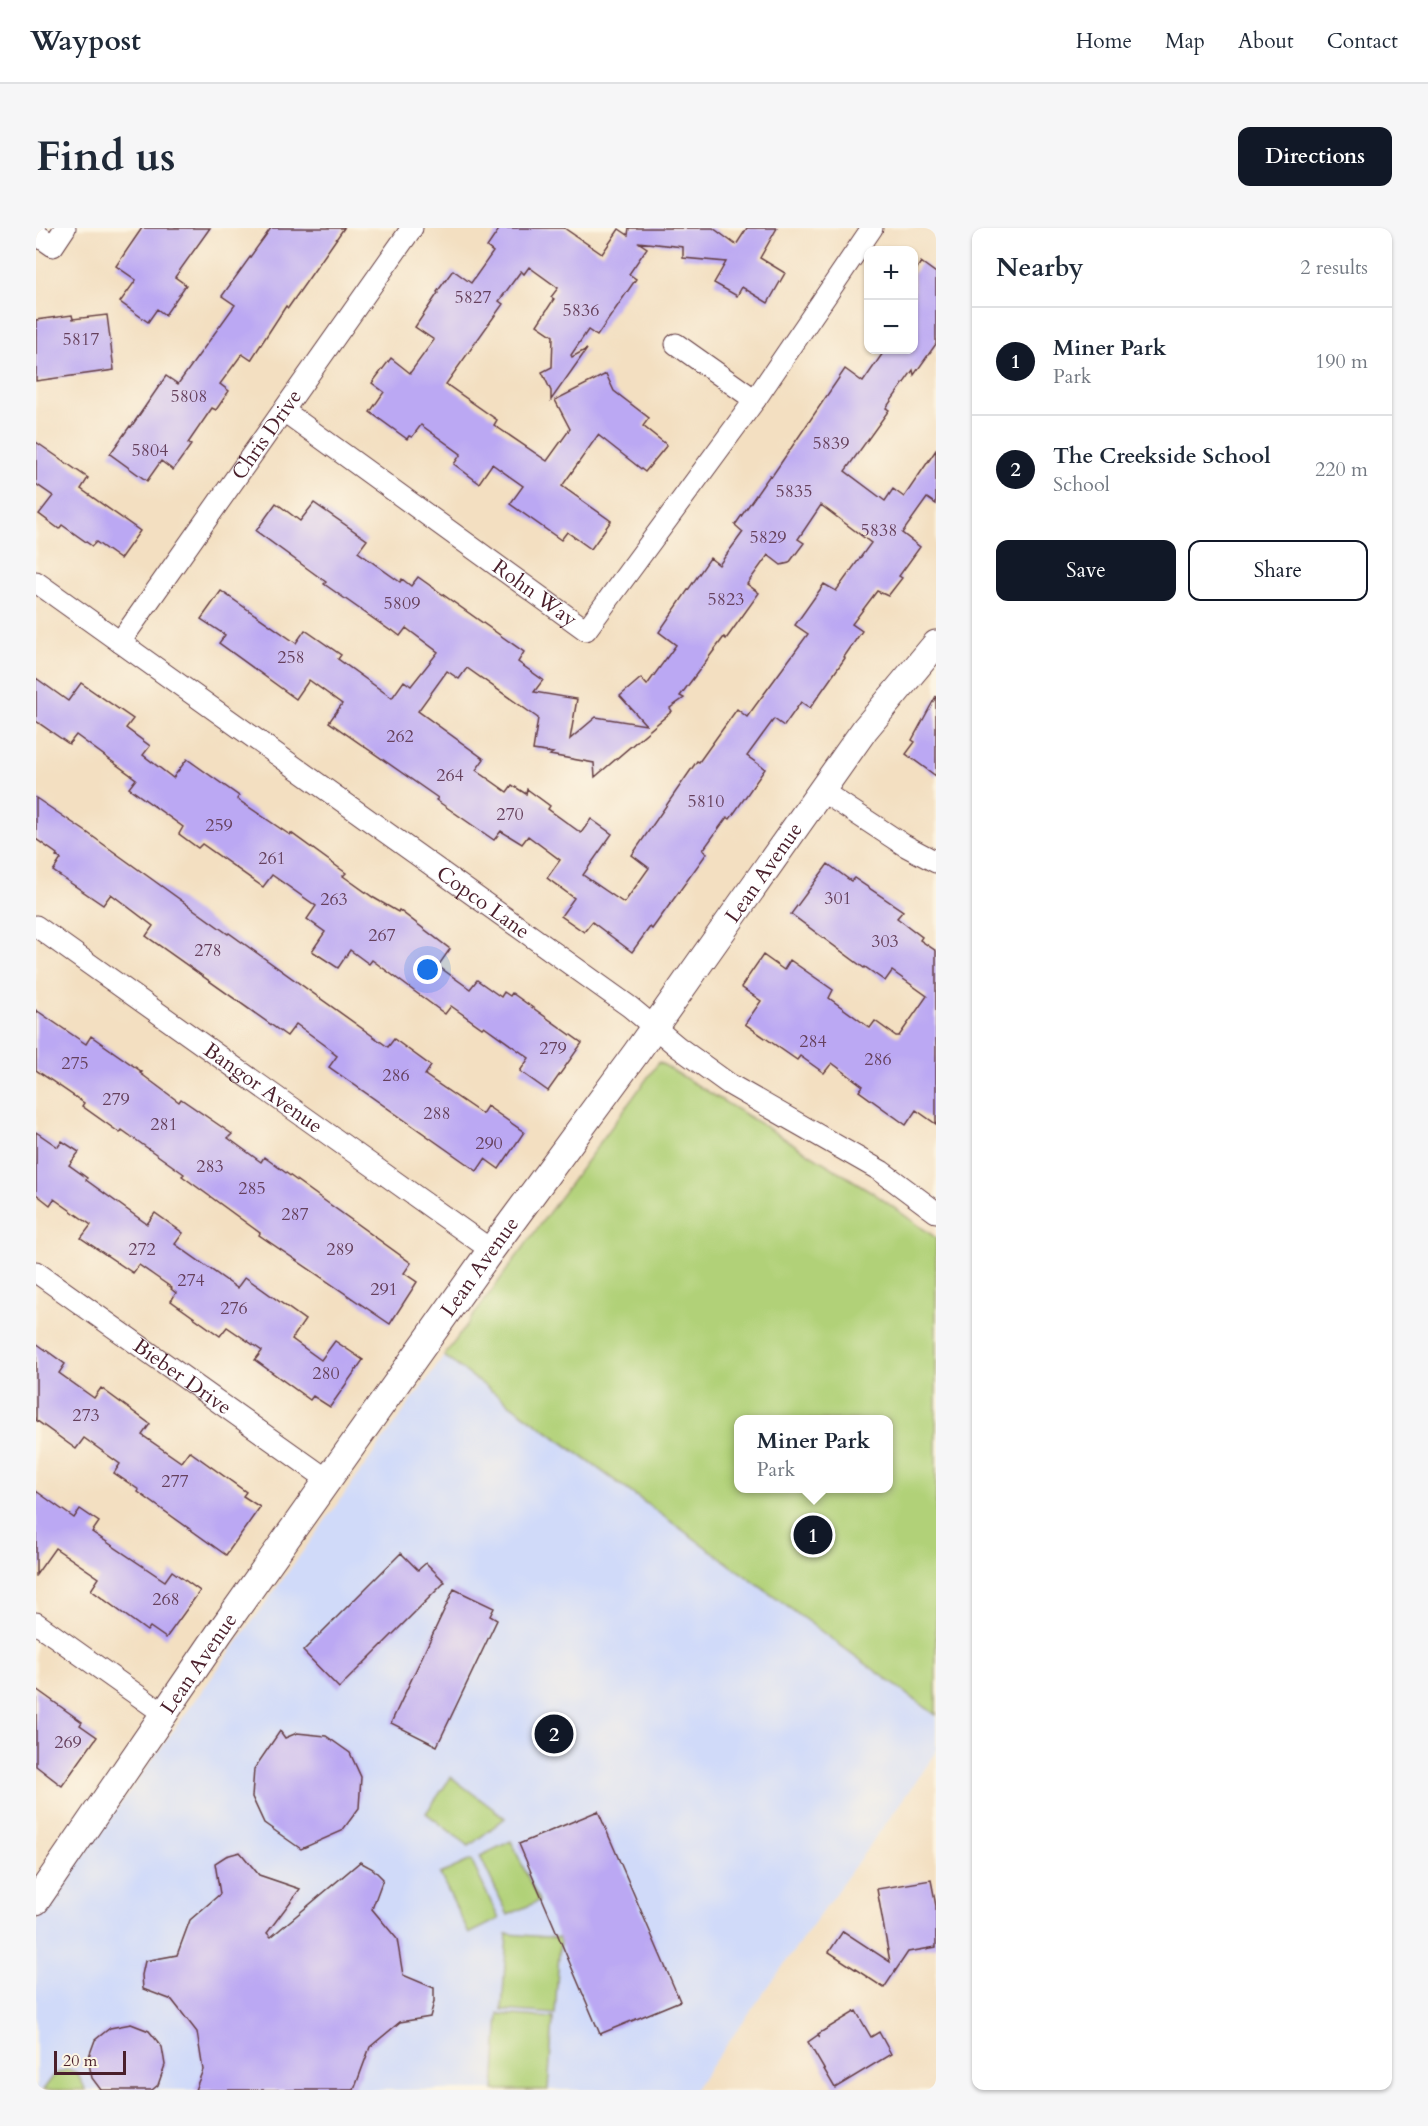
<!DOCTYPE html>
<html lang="en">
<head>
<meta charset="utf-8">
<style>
  body { margin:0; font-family:Cardo,serif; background:#f6f6f7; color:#1f2937 }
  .controls { position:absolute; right:18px; top:18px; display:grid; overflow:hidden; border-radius:12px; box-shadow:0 2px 4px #0004 }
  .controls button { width:54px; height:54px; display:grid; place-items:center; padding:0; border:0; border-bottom:2px solid #e0e1e3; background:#fff; color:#1f2937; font:30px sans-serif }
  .scale { position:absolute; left:18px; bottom:15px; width:72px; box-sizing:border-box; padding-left:6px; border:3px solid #4a1f2b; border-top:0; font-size:16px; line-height:21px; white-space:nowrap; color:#4a1f2b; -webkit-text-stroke:4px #fcf5e5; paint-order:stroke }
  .you { position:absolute; left:392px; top:742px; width:21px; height:21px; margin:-15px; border:4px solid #fff; border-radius:50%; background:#1a73e8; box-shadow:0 0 0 9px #1a73e833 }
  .badge { display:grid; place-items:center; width:39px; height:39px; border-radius:50%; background:#111827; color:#fff; font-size:20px; font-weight:700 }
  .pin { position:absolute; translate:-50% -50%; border:3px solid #fff; box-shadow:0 2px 6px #0006 }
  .popup { position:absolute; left:698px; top:1187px; width:159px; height:78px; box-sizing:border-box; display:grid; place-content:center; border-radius:12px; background:#fff; filter:drop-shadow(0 2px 4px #0005); font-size:20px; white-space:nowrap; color:#747a83 }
  .popup b { font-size:22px; color:#1f2937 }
  .popup::after { content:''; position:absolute; left:50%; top:100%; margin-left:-12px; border:12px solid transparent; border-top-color:#fff }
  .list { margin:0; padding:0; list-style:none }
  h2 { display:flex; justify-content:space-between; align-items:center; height:78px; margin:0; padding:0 24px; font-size:26px }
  h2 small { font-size:20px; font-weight:400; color:#747a83 }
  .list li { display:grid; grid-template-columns:39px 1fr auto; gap:18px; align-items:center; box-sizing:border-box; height:108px; padding:0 24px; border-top:2px solid #e0e1e3 }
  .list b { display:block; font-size:22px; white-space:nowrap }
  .list p { margin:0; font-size:20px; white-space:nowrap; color:#747a83 }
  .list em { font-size:20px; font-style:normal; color:#747a83 }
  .actions { display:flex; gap:12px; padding:18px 24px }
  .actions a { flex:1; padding:14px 0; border:2px solid #111827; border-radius:12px; text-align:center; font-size:21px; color:#111827 }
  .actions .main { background:#111827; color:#fff }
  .map { position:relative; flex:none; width:900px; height:1862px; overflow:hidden; border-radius:12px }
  header { display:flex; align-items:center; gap:36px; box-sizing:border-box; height:84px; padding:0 30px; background:#fff; border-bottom:2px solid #e0e1e3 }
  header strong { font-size:28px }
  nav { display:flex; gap:33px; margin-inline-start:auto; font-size:21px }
  .intro { display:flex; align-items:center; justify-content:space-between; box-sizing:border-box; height:144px; padding:0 36px }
  h1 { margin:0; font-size:42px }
  .button { padding:15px 27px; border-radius:12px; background:#111827; color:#fff; font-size:21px; font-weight:700 }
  main { display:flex; gap:36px; padding:0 36px }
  aside { flex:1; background:#fff; border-radius:12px; box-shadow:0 2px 4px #0004 }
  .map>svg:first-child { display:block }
</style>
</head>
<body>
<header>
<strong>Waypost</strong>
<nav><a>Home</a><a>Map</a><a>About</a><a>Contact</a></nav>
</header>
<div class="intro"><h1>Find us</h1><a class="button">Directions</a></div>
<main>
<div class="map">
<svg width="900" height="1862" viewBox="0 0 900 1862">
  <rect width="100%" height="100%" fill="#fcf5e5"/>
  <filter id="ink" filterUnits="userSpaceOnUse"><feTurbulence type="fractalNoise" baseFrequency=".0167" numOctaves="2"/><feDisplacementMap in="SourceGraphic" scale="12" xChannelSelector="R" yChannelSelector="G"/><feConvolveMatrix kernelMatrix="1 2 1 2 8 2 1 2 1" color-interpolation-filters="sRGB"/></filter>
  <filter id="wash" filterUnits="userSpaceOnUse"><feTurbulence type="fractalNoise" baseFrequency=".008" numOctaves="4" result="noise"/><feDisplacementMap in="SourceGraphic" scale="24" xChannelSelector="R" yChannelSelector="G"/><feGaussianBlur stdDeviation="1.35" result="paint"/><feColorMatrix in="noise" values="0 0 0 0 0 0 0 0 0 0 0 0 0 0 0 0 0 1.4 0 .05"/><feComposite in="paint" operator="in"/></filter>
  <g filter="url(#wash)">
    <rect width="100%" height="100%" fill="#f3dfc1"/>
    <path fill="#d0daf9" d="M408 1128 900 1487V1525L658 1862H0V1693Z"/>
    <path fill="#b1d178" stroke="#7e7852" stroke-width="1.5" fill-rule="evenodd" d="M623 834 836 964 900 1010V1487L408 1128ZM702 1192H852V1260H702Z
      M415 1549 469 1590 433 1618 390 1585Z
      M475 1613 503 1673 472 1687 444 1628Z
      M435 1632 463 1691 433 1706 404 1646Z
      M471 1706 524 1710 519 1786 466 1782Z
      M463 1786 517 1790 512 1862H458Z
      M32 1841 41 1845 50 1862H7L19 1846Z"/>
    <g id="blocks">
      <path fill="#bba8f3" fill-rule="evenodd" d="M106 0H174L139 49 150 57 129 87 121 81 112 94 84 74 100 52 80 38Z
        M235 0H308L252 80 250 78 215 132 206 126 184 156 193 163 180 182 176 180 152 215 155 217 137 242 125 233 111 253 74 226 94 198 95 199 130 148 142 156 199 77 186 68Z
        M464 0H528L566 26 583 1 592 7 593 0H677L700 17 711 0H741L724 30 749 45 732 75 706 59 701 68 678 55 690 34 647 30V19L602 14 611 20 593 46 600 51 561 108 552 102 535 127 536 129 551 121 515 172V163L506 144 516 139 517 108 501 97 518 71 515 69 522 60 493 39 488 46 485 43 463 73 467 76 410 156 461 192 458 197 511 233 534 201 519 172 570 146 578 163 613 190 607 198 631 217 609 244 562 207 526 258 575 293 555 321 531 304 525 312 474 276 487 258 456 236 443 255 418 236 425 226 385 197 376 209 373 208 371 211 334 184 348 164 336 155 355 130 374 145 398 112 379 99 402 65 401 64 417 42 435 55 457 24 451 19Z
        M885 34 900 45V116L878 147 877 142 850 180 853 182 809 243 849 273 857 261 868 269 900 222V276L891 270 866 305 884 319 863 348 866 350 852 368 841 363 816 396 826 403 808 429 809 430 774 480 765 474 748 498 738 491 711 528 729 541 694 591 691 589 667 622 671 625 616 701 614 699 596 724 556 694 548 704 525 688 538 670 511 650 524 632 492 608 486 616 465 603 458 612 400 572 402 570 293 494 306 476 273 452 260 471 183 415 189 407 165 391 185 363 260 415 269 402 305 427 302 431 356 470 368 453 375 458 402 424 370 400 364 408 356 402 355 403 288 356 290 354 283 349 220 303 240 275 264 293 278 275 331 312 322 324 364 354 366 351 375 358 382 349 488 424 482 434 507 452 498 464 541 471 534 511 560 489 610 497 584 468 605 450 611 457 640 417 623 404 674 330 683 337 707 304 699 297 734 247 736 248 809 141 827 154 849 122H848H878V45ZM785 277 835 315 800 363 788 356 759 397 772 406 711 489 701 481 663 534 661 533 596 627 613 640 588 675 547 647 576 606 555 591 545 605 512 581 514 578 491 561 490 566 476 557 471 564 440 542 448 531 382 483 411 443 423 451 431 440 502 490 497 522 517 525 514 527 558 535 559 549 636 483 634 480 648 470 644 468 688 409 690 411 723 365 711 356 732 327 745 337 753 335 768 315 762 311Z
        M36 87 37 91 71 87 78 142 0 153V92Z
        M0 214 52 250 45 261 104 303 84 331 60 314 56 318 26 297 23 301 3 286 17 268 0 256Z
        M0 450 32 473 45 455 97 491 90 500 114 518 107 527 137 550 151 531 203 568 201 571 254 607 255 605 310 645 307 648 338 670 362 684 363 682 414 721 402 738 434 761 441 752 465 769 468 764 474 768 476 765 546 815 512 863 484 843 493 830 448 798 446 800 415 778 409 786 336 732 333 736 314 722 302 740 276 723 289 704 271 691 280 678 236 647 227 659 166 616 162 620 143 606 147 599 93 560 100 551 40 507 33 516 0 493Z
        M900 468V548L870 526 879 514 876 512Z
        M0 570 49 603 192 706 193 705 352 819 358 811 395 838 389 847 446 886 451 878 488 904 463 941 449 931 441 943 293 839 301 828 296 824 297 823 260 796 251 808 110 708 117 698 75 666 67 677 17 643 25 631 20 628 21 626 0 611Z
        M792 636 815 653 818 650 867 683 861 690 886 709 884 712 900 723V896L880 882 870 897 823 863 827 858 796 835 788 845 764 828 761 832 709 796 725 773 705 759 727 727 748 742 754 732 797 762 793 770 834 800 839 793 860 808H863L891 768 856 743 849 753 829 739 828 740 755 686Z
        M0 782 50 816 55 808 106 844 104 845 143 874 145 871 196 906 192 910 225 934 228 929 375 1035 368 1045 381 1054 354 1096 223 1007 224 1005 146 948 148 946 86 902 84 905 46 878 48 875 0 842Z
        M0 904 22 919 26 913 43 924 33 937 51 950 50 952 111 996 119 985 147 1005 139 1016 201 1060 209 1049 269 1092 256 1111 285 1132 299 1113 327 1132 294 1179 277 1168 274 1172 219 1132 226 1123 191 1099 184 1108 135 1073 140 1065 135 1061 136 1060 103 1037 97 1045 45 1010 55 997 18 971 14 977 0 966Z
        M0 1115 29 1136 23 1145 58 1170 65 1160 114 1196 106 1207 145 1234 153 1223 210 1264 207 1268 224 1279 190 1327 102 1264 103 1262 78 1245 84 1236 48 1210 40 1221 0 1192Z
        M0 1263 38 1290 44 1281 63 1294 56 1304 129 1353 136 1343 164 1363 130 1410 114 1399 111 1403 55 1362 63 1350 19 1320 0 1347Z
        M365 1325 382 1342 390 1335 409 1354 303 1460 267 1423Z
        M418 1361 458 1380 454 1388 461 1392 401 1518 355 1495Z
        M0 1461 46 1494 44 1497 61 1509 26 1558 0 1538Z
        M244 1503 249 1510 261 1505 290 1508 314 1525 325 1549 323 1580 306 1603 265 1621 228 1595 216 1569 218 1541Z
        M562 1583 644 1773 564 1806 483 1616Z
        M204 1624 223 1647 264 1661 231 1705 235 1709 324 1634 337 1641 347 1651 336 1681 361 1711 367 1747 398 1760V1774L394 1789 364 1794 334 1819 318 1862H159L167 1842 161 1804 136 1772 107 1761 106 1747 109 1733 141 1727 154 1692 184 1666 179 1635 190 1628Z
        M895 1652 900 1678V1719L872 1724 848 1760 793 1724 807 1703 854 1734 841 1661Z
        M820 1783 835 1809 843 1804 855 1826 799 1860 772 1814 782 1807 784 1809 782 1806Z
        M95 1796 113 1803 126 1819 129 1837 122 1857 116 1862H65L56 1850 52 1831 59 1812 74 1800Z"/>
    </g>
  </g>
  <g filter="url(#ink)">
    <use href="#blocks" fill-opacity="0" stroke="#633c42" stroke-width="1.5"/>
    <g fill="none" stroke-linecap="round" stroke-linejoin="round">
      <defs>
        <g id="minor">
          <path d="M0 6 17 18 29 0"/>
          <path d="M640 116 719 172"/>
          <path id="s1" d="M248 183 550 402 719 172 836 0"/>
          <path id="s2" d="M0 354 594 779 642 819 693 856 845 943 900 984"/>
          <path id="s3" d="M84 414 376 0"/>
          <path d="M786 563 868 617 900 634"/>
          <path id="s4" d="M0 698 455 1022"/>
          <path id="s5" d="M0 1044 292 1252"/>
          <path d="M0 1395 128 1486"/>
        </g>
        <g id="tertiary">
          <path id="s6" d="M0 1673 184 1404 455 1022 600 825 829 501 900 416"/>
        </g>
      </defs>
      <use href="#minor" stroke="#633c42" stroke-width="23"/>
      <use href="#tertiary" stroke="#633c42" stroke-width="29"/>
      <use href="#minor" stroke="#fff" stroke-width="21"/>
      <use href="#tertiary" stroke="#fff" stroke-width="27"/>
    </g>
  </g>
  <g text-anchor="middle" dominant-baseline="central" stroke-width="4.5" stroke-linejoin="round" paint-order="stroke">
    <g font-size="18" fill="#66415d">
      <text x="437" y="69">5827</text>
      <text x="545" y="82">5836</text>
      <text x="45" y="111">5817</text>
      <text x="153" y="168">5808</text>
      <text x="795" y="215">5839</text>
      <text x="114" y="222">5804</text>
      <text x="758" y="263">5835</text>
      <text x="843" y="302">5838</text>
      <text x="732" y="309">5829</text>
      <text x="690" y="371">5823</text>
      <text x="366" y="375">5809</text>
      <text x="255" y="429">258</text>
      <text x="364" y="508">262</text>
      <text x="414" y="547">264</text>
      <text x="670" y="573">5810</text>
      <text x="474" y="586">270</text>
      <text x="183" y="597">259</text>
      <text x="236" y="630">261</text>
      <text x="802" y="670">301</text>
      <text x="298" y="671">263</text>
      <text x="346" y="707">267</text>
      <text x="849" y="713">303</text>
      <text x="172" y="722">278</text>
      <text x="777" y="813">284</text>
      <text x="517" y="820">279</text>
      <text x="842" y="831">286</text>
      <text x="39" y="835">275</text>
      <text x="360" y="847">286</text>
      <text x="80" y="871">279</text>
      <text x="401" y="885">288</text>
      <text x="128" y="896">281</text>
      <text x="453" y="915">290</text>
      <text x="174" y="938">283</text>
      <text x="216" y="960">285</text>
      <text x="259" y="986">287</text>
      <text x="106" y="1021">272</text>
      <text x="304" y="1021">289</text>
      <text x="155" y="1052">274</text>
      <text x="348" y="1061">291</text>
      <text x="198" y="1080">276</text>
      <text x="290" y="1145">280</text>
      <text x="50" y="1187">273</text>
      <text x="139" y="1253">277</text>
      <text x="130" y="1371">268</text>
      <text x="32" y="1514">269</text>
    </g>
    <g font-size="21" fill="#4a1f2b" stroke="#fcf5e5">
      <text stroke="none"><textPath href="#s3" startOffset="254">Chris Drive</textPath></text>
      <text stroke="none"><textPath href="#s1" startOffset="310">Rohn Way</textPath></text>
      <text stroke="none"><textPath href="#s6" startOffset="1260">Lean Avenue</textPath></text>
      <text stroke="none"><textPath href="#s2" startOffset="550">Copco Lane</textPath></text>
      <text stroke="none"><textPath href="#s4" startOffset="279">Bangor Avenue</textPath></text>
      <text stroke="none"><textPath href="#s6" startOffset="774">Lean Avenue</textPath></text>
      <text stroke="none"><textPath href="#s5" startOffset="180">Bieber Drive</textPath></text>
      <text stroke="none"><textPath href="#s6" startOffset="288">Lean Avenue</textPath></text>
    </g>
  </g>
</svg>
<div class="controls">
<button>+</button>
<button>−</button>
</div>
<div class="scale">20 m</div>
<div class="you"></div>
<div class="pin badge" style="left:777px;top:1307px">1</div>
<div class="popup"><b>Miner Park</b>Park</div>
<div class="pin badge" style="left:518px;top:1506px">2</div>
</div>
<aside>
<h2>Nearby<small>2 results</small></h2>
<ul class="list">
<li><span class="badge">1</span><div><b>Miner Park</b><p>Park</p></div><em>190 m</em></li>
<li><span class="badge">2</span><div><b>The Creekside School</b><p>School</p></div><em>220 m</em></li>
</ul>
<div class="actions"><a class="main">Save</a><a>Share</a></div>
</aside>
</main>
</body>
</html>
